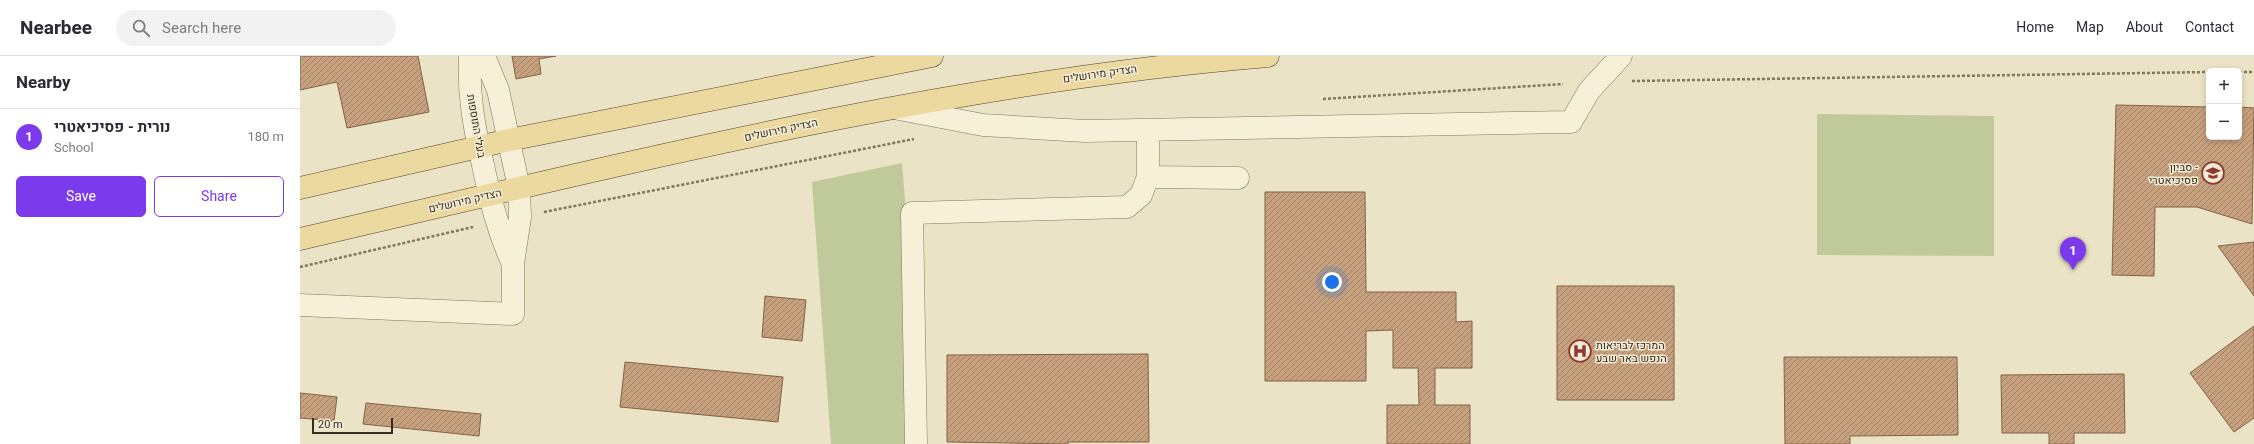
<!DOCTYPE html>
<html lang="en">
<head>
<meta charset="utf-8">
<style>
	:root { --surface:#fff; --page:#f2f2f3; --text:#2b2b33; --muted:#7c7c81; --line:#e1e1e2; --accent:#7c3aed }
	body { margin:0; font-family:Georgia,Heebo,serif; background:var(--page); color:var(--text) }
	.controls { position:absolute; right:12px; top:12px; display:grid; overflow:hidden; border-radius:6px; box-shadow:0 2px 6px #0003 }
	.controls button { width:36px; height:36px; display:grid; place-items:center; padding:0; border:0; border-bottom:1px solid var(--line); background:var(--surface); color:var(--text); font:20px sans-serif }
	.scale { position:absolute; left:12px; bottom:10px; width:81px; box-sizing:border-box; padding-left:4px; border:2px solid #372c1f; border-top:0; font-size:11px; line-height:14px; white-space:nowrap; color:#372c1f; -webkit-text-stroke:3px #f3ecd5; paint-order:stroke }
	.you { position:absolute; left:1032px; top:226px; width:14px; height:14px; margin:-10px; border:3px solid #fff; border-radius:50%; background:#1a73e8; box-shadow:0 0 0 6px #1a73e833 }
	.badge { display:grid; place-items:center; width:26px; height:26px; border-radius:50%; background:var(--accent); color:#fff; font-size:13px; font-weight:700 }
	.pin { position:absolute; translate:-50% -33px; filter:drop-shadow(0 1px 2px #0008) }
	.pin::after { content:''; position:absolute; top:21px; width:14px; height:12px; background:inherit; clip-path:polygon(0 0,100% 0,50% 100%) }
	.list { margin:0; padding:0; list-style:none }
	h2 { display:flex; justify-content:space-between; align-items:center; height:52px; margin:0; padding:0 16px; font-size:17px }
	h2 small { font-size:13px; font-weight:400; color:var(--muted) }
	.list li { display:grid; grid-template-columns:26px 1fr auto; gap:12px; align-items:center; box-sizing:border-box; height:56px; padding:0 16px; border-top:1px solid var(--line) }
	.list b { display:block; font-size:15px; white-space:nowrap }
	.list p { margin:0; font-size:13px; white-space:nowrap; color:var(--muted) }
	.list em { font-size:13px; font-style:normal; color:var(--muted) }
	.actions { display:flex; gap:8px; padding:12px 16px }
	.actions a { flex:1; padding:9px 0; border:1px solid var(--accent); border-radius:6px; text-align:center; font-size:14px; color:var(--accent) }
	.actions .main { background:var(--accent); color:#fff }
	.icon { flex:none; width:22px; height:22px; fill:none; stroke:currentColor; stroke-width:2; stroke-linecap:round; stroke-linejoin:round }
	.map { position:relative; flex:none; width:1954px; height:388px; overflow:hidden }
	header { display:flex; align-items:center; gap:24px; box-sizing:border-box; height:56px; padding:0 20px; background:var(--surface); border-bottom:1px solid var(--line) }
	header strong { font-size:19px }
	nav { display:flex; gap:22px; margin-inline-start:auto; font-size:14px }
	.search { width:280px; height:36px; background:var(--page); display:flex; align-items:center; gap:10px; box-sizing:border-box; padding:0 14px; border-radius:22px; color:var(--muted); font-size:15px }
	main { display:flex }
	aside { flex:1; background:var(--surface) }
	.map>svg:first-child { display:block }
	.green { fill:#c0c99a }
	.building { fill:url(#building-hatch); stroke:#836144 }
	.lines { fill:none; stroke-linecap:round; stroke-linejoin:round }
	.minor-casing { stroke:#85755c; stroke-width:23 }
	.major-casing { stroke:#544330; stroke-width:23 }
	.path { stroke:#85755c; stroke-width:2.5; stroke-dasharray:3 2; stroke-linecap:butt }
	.minor { stroke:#f7f0d8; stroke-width:22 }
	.major { stroke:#ecd9a0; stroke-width:22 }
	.labels { text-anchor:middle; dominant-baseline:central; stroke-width:3; stroke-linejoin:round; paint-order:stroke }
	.street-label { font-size:11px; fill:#372c1f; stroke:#f3ecd5 }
	.poi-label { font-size:11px; fill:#372c1f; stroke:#f3ecd5; text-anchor:end }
</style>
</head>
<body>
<header>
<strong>Nearbee</strong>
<div class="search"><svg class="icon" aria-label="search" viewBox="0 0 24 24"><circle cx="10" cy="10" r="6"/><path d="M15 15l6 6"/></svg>Search here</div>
<nav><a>Home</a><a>Map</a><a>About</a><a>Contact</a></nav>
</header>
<main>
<aside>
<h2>Nearby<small></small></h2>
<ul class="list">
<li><span class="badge">1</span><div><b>נורית - פסיכיאטרי</b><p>School</p></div><em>180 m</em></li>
</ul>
<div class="actions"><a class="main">Save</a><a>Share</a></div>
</aside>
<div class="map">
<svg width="1954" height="388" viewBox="0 0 1954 388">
	<defs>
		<pattern id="building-hatch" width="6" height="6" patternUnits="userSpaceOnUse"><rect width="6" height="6" fill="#c7a17e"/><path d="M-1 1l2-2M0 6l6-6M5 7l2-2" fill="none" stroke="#a28367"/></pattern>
	</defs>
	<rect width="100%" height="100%" fill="#ebe3c5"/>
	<path class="green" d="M1517,58L1694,60V200L1517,199Z
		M602,107L625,388H531L512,126Z"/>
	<path class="building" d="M0,0H118L129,56L47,72L37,26L0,34Z
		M212,0H256L239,3L241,18L216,23Z
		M1816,49L1909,51V81H1939V51L1954,52L1952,168L1897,151H1855L1854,220L1812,219Z
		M965,136H1065L1066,236H1156V266L1172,265V312H1135V349H1170V388H1087V349H1119L1118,312H1093V274L1066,275V325H965Z
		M1954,186V240L1918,190Z
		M1257,230H1374V344H1257Z
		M465,240L506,244L502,285L462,281Z
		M1954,270V362L1934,376L1890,317Z
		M848,298L849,386H768V388L647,386V299Z
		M1484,301H1657L1658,379L1550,380V388H1485Z
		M325,306L483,321L478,366L320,351Z
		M1824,318L1825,377H1774V388H1749V377H1702L1701,319Z
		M0,337L37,341L34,365L0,362Z
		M66,347L181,358L179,380L63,368Z"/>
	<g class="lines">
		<g class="minor-casing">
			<path id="minor" d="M170,0C168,39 174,71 183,109C190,143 198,176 213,208
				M594,52L683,69L785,75L1271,66L1289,35L1321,0
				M848,121L938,122
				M0,249L213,258V208L220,161L219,132L198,34L184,0
				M616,388L612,157L827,151L841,139L848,121V75"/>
		</g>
		<g class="major-casing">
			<path id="major" d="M0,132L209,84L632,0
				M0,183C320,109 640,27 968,0"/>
		</g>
		<path class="path" d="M1939,16H1954
			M1332,25L1909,16
			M1023,43L1263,28
			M244,156L614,83
			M0,211L173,171"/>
		<use href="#minor" class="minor"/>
		<use href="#major" class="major"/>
	</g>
	<defs>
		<g id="school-ring" transform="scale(1.15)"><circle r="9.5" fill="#f3ecd5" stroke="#913630" stroke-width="1.5"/><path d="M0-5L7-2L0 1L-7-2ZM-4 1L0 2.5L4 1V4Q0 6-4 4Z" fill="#913630"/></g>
		<g id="hospital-ring" transform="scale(1.15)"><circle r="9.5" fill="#f3ecd5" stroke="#913630" stroke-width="1.5"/><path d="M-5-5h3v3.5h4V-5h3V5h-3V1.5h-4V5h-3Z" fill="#913630"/></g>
	</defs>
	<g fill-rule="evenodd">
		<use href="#school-ring" x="1913" y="117"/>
		<use href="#hospital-ring" x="1280" y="295"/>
	</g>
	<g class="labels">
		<g class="street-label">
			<text transform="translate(800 18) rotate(-8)">הצדיק מירושלים</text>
			<text transform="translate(176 70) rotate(80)">בעלי התוספות</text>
			<text transform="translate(481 74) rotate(-12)">הצדיק מירושלים</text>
			<text transform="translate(165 145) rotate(-13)">הצדיק מירושלים</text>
		</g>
		<g class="poi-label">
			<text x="1898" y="111">סביון -<tspan x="1898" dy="13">פסיכיאטרי</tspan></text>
			<text x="1296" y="289" text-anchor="start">המרכז לבריאות<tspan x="1296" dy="13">הנפש באר שבע</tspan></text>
		</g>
	</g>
</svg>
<div class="controls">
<button>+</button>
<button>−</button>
</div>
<div class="scale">20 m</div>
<div class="you"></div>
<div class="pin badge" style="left:1773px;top:214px">1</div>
</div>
</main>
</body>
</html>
